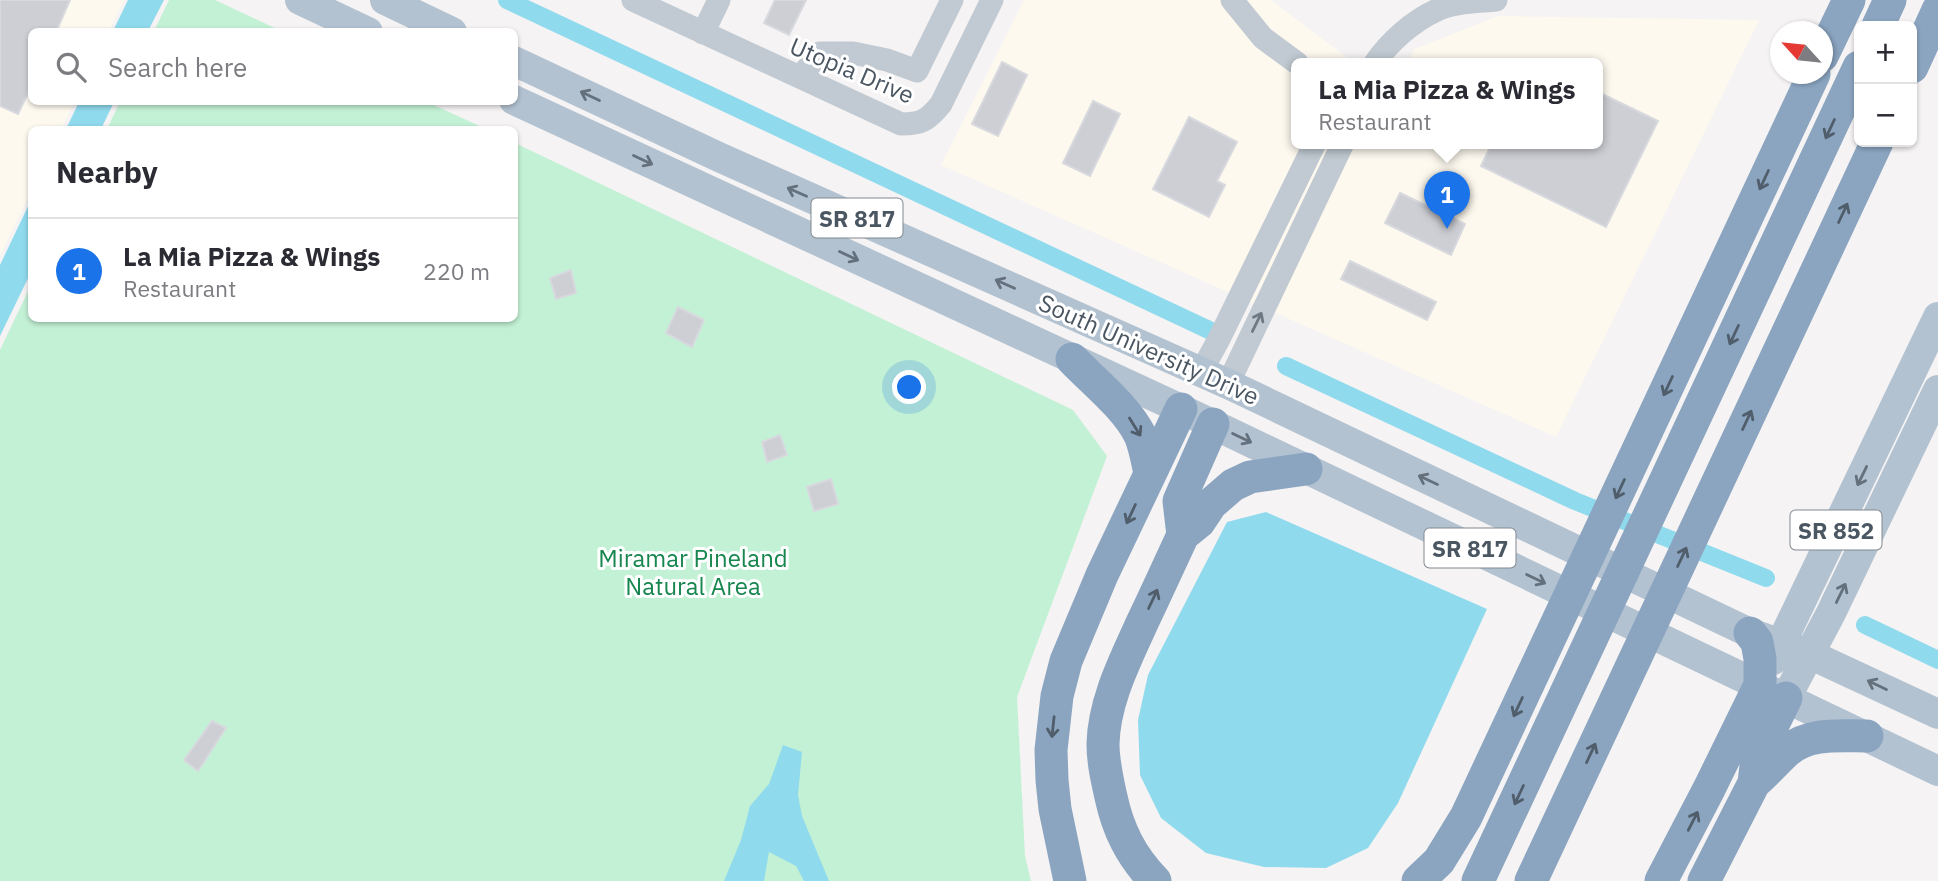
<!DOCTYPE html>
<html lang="en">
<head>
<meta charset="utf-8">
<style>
	:root { --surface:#fff; --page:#f2f2f3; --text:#2b2b33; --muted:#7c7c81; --line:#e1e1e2; --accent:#1a73e8 }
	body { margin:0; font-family:"IBM Plex Sans",sans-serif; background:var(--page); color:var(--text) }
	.controls { position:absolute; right:21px; top:21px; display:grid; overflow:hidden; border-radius:10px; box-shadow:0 2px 5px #0004 }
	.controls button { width:63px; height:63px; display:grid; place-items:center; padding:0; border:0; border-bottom:2px solid var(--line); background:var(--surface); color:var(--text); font:35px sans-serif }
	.compass { position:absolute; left:1770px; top:21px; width:63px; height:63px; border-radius:50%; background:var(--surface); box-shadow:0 2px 5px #0004; rotate:297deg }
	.you { position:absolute; left:910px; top:388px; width:24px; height:24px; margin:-18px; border:5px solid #fff; border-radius:50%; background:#1a73e8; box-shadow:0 0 0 10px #1a73e833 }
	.badge { display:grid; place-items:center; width:46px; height:46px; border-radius:50%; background:var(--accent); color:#fff; font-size:23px; font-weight:700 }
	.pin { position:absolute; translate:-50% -58px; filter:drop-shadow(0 2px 4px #0008) }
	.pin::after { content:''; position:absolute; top:37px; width:24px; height:21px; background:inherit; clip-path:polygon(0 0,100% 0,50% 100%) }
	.popup { position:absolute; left:1291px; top:58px; width:312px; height:91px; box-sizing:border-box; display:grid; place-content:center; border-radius:10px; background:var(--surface); filter:drop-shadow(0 2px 5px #0005); font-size:23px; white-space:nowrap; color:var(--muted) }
	.popup b { font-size:26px; color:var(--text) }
	.popup::after { content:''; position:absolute; left:50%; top:100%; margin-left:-14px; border:14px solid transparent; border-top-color:var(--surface) }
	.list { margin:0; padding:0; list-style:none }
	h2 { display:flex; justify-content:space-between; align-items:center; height:91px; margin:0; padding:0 28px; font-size:30px }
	h2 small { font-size:23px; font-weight:400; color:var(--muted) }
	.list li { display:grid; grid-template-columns:46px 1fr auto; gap:21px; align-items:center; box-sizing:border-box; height:105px; padding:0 28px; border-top:2px solid var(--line) }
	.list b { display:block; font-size:26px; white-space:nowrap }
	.list p { margin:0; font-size:23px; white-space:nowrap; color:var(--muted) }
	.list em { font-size:23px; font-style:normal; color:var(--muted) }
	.icon { flex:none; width:38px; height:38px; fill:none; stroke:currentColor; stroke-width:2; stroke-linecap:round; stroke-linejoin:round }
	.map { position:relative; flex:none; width:1938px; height:881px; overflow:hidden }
	.search { position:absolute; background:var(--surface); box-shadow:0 2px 5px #0004; left:28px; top:28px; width:490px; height:77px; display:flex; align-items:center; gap:18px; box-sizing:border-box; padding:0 24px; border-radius:10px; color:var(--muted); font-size:26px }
	.panel { position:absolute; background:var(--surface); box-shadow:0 2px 5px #0004; left:28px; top:126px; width:490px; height:196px; border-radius:10px }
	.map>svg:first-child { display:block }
	.commercial { fill:#fdf9ef }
	.green { fill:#c3f1d5 }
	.water { fill:#90daee }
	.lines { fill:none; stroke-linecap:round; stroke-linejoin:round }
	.canal { stroke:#90daee; stroke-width:18 }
	.building { fill:#cdcfd5; stroke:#d7d9de; stroke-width:2 }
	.minor { stroke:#c1cad2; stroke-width:23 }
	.major { stroke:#b3c2d1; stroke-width:30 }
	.highway { stroke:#8ba5c1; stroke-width:33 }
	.oneway { stroke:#64717d }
	.oneway2 { stroke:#505e6b }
	.oneway3 { stroke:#6e7983 }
	.labels { text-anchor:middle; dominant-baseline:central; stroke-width:6; stroke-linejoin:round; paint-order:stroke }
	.shield { fill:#fff; stroke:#808990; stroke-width:2 }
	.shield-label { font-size:23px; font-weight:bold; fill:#4a5661 }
	.street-label { font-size:24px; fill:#4a5661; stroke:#fff }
	.park-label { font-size:24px; fill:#17864f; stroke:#fff }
</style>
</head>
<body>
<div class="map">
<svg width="1938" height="881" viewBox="0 0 1938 881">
	<rect width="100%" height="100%" fill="#f5f3f3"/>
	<path class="commercial" d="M0,0H124L109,31L32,32V102H75L61,129L32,130L31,191L0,256Z
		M1024,0H1271L1354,63H1296V143H1598V63H1408L1414,49L1498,16L1759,20L1556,437L941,165Z"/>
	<path class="green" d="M169,0H215L281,31H154Z
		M120,102H427L486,129H107Z
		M515,143L1073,410L1107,456L1017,697L1025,856L1031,881H0V350L31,285L32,318H514Z"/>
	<path class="water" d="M128,0H164L148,31H113Z
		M79,102H114L101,129H66Z
		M31,200V272L0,336V265Z
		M1266,512L1487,609L1398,803L1368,848L1326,868L1264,867L1206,853L1161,818L1140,775L1138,720L1148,675L1227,522Z
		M783,745L802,752L798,795L802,816L829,881H804L796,866L769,852L764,881H724L741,840L750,806L769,784Z"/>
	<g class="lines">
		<path class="canal" d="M507,0L1209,330
			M1286,366L1575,501L1766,578
			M1865,625L1938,660"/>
	</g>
	<path class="building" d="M0,0H70L56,32H32V85L18,114L0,106Z
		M775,0H806L789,35L764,23Z
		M1002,62L1027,75L998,136L972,124Z
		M1598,92L1658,121L1606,227L1481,166L1492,143H1598Z
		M1093,101L1120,114L1090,176L1063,163Z
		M1189,117L1237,142L1217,181L1225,185L1209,217L1153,189Z
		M1400,193L1465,224L1451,255L1385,223Z
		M1350,261L1436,302L1427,320L1341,279Z
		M571,270L576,293L556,299L550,278Z
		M678,307L704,320L692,347L666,333Z
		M780,435L787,455L767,462L762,442Z
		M831,479L838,504L814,511L807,487Z
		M212,721L226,728L198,771L184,760Z"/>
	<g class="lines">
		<path class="minor" d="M633,0L901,124C922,124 928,120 941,104L992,0
			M1232,0L1263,38L1297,63
			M703,33L719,0
			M1375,63C1390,41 1413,21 1437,10C1454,2 1477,2 1496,0
			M800,77L820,53H853L887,60L917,71L952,0
			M1201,372L1219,339L1315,143
			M1228,384L1343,143"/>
		<path class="major" d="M300,0L368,32
			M385,0L452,32
			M514,61L721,158L1228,384L1750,633L1809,654L1938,714
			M514,100L1181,409L1938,771
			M1773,660L1938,317
			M1786,698L1831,613L1938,390"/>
		<path class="highway" d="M1878,26L1890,0
			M1822,56L1849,0
			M1912,67L1938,10
			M1072,359C1094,382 1126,407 1140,435C1145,447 1147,460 1150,473
			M1183,535L1179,501L1213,424
			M1754,783C1766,773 1775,762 1786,752C1808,732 1840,736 1867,736
			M1070,881L1055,809L1052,780L1051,750L1057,696L1066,661L1102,575L1181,409
			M1155,881C1131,856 1118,830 1111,797C1107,779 1103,762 1103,744C1104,701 1125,661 1142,623C1156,594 1169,565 1183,535L1199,522L1211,504L1233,485L1250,477L1306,469
			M1418,881L1439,861L1466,817L1814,74
			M1478,881L1859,67
			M1531,881L1877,142
			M1661,881L1709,789L1760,685V659L1757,642L1750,633
			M1704,881L1754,783L1757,757L1786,698"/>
	</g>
	<defs><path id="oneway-shaft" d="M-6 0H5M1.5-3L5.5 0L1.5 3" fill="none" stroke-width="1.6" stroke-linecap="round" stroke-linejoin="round" transform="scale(1.75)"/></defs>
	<g class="oneway">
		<use href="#oneway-shaft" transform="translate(590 96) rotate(-155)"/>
		<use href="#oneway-shaft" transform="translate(643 160) rotate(25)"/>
		<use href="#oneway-shaft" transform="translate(797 192) rotate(-156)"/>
		<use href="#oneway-shaft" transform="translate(849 256) rotate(25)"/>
		<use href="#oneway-shaft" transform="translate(1005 284) rotate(-156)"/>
		<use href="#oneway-shaft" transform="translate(1242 438) rotate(26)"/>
		<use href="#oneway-shaft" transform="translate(1862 476) rotate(116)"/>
		<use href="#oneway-shaft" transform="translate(1428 480) rotate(-155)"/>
		<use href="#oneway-shaft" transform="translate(1536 579) rotate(26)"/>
		<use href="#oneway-shaft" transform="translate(1841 593) rotate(-64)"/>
		<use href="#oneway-shaft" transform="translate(1877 685) rotate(-154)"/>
	</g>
	<g class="oneway2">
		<use href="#oneway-shaft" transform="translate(1830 129) rotate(115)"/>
		<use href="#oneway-shaft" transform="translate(1764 180) rotate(115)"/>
		<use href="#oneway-shaft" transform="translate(1843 213) rotate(-65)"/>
		<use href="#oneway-shaft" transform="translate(1734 335) rotate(115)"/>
		<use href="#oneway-shaft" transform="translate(1668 386) rotate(115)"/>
		<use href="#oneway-shaft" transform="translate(1747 420) rotate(-65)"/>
		<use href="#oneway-shaft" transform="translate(1135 427) rotate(58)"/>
		<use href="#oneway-shaft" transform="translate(1620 489) rotate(115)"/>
		<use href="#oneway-shaft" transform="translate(1131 514) rotate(115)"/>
		<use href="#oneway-shaft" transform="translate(1682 557) rotate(-65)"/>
		<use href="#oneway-shaft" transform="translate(1153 599) rotate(-65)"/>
		<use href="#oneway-shaft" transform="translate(1518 707) rotate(115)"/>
		<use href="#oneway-shaft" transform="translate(1053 727) rotate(96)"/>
		<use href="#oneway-shaft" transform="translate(1591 753) rotate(-65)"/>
		<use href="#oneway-shaft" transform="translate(1519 795) rotate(115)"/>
		<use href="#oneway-shaft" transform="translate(1693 821) rotate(-63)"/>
	</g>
	<use class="oneway3" href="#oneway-shaft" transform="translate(1257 322) rotate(-64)"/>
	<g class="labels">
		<g class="shield">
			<rect x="811.5" y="198.5" width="91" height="39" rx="5"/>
			<rect x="1790.5" y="510.5" width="91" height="39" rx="5"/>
			<rect x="1424.5" y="528.5" width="91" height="39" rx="5"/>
		</g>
		<g class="shield-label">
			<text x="857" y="218">SR 817</text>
			<text x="1836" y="530">SR 852</text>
			<text x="1470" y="548">SR 817</text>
		</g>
		<g class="street-label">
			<text transform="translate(852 70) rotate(23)">Utopia Drive</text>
			<text transform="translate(1149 349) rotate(24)">South University Drive</text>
		</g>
		<g class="park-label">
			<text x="693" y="558">Miramar Pineland<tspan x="693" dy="28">Natural Area</tspan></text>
		</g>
	</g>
</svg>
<div class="controls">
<button>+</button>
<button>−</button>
</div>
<svg class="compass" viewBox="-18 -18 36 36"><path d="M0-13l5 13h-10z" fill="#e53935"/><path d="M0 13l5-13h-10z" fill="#7c7c81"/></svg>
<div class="you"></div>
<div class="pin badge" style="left:1447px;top:229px">1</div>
<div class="popup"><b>La Mia Pizza &amp; Wings</b>Restaurant</div>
<div class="search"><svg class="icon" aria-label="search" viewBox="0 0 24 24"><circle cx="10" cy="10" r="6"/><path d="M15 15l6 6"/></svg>Search here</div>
<section class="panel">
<h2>Nearby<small></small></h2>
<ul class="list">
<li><span class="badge">1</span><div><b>La Mia Pizza &amp; Wings</b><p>Restaurant</p></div><em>220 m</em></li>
</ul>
</section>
</div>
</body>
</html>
